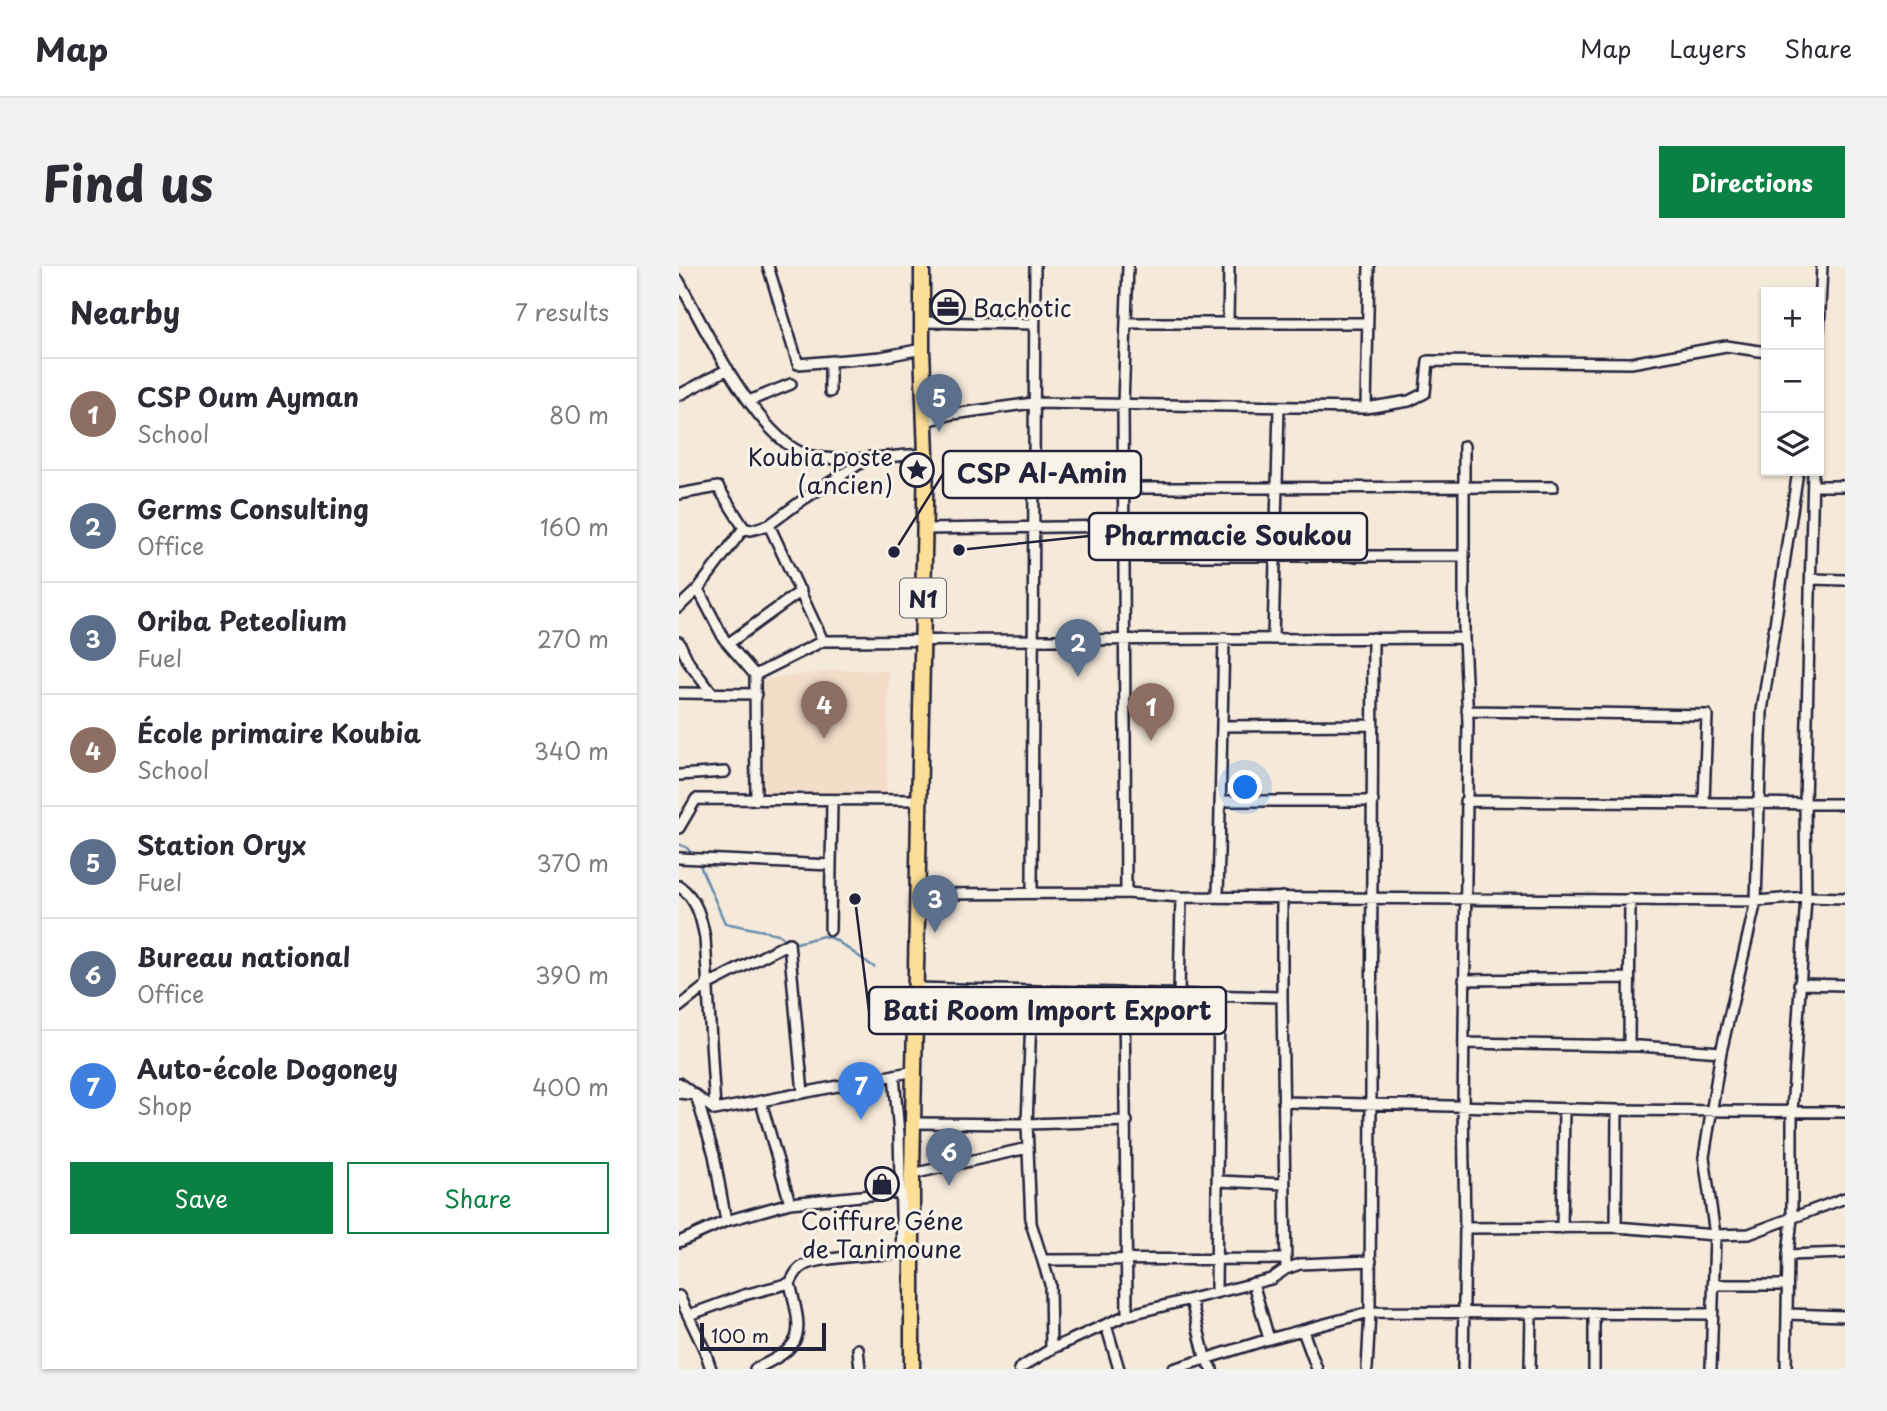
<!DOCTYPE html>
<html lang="en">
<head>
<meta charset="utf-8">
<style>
	:root { --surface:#fff; --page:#f2f2f3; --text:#2b2b33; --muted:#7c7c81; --line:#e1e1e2; --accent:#0b8043 }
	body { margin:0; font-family:"Playpen Sans",sans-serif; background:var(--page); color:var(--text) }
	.controls { position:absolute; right:21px; top:21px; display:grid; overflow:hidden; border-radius:0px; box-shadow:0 2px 5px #0004 }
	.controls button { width:63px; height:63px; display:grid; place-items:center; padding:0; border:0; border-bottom:2px solid var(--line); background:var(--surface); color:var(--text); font:35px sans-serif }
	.scale { position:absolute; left:21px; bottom:18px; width:126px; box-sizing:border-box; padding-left:7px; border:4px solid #22223b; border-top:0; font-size:19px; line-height:24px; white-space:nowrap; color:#22223b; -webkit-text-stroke:5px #f7f3e8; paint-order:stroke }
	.you { position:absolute; left:567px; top:522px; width:24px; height:24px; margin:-18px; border:5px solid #fff; border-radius:50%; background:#1a73e8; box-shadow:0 0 0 10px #1a73e833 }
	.badge { display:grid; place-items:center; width:46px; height:46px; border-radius:50%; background:var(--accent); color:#fff; font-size:23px; font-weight:700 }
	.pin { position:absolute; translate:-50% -58px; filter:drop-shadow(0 2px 4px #0008) }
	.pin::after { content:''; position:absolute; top:37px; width:24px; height:21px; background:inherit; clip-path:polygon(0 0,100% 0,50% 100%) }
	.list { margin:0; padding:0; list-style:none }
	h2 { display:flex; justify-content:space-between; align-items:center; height:91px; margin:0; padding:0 28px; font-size:30px }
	h2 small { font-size:23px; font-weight:400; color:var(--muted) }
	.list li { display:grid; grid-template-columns:46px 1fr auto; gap:21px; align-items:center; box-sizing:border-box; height:112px; padding:0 28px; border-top:2px solid var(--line) }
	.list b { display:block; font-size:26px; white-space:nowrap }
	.list p { margin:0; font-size:23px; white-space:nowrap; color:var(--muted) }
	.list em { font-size:23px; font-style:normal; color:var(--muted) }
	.actions { display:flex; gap:14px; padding:21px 28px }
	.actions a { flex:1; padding:16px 0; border:2px solid var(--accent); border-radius:0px; text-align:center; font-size:24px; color:var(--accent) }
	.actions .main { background:var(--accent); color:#fff }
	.icon { flex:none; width:38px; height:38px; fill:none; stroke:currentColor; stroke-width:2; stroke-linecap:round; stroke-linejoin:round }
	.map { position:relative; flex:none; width:1166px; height:1103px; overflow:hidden; border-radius:0px }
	header { display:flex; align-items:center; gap:42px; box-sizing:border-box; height:98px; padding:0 35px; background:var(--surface); border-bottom:2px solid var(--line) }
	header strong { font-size:33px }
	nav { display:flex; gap:38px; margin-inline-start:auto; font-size:24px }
	.intro { display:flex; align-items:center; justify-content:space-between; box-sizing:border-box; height:168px; padding:0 42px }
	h1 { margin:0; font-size:49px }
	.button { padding:18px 32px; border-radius:0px; background:var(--accent); color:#fff; font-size:24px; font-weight:700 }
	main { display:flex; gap:42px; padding:0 42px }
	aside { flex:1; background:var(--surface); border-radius:0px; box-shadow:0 2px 5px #0004 }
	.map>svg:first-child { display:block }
	.built { fill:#f3dcc8 }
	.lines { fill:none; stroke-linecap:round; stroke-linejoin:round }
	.stream { stroke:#688dac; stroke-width:2.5 }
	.street-casing { stroke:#22223b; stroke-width:14 }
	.primary-casing { stroke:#22223b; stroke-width:19 }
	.street { stroke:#f7f3e8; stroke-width:9 }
	.primary { stroke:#fdde96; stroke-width:14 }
	.labels { text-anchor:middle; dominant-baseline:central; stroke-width:6; stroke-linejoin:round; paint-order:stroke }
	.shield { fill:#f7f3e8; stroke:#62616f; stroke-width:2 }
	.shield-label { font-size:23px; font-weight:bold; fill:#22223b }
	.poi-label { font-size:24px; fill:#22223b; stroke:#f7f3e8; text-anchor:start }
	.leader { fill:none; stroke:#22223b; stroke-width:2.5 }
	.callout-dot { fill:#22223b; stroke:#f7f3e8; stroke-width:2.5 }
	.callout { fill:#f7f3e8; stroke:#22223b; stroke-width:2.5 }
	.callout-label { font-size:26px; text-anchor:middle; font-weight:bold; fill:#22223b }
</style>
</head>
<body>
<header>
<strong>Map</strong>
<nav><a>Map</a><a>Layers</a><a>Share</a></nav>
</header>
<div class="intro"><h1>Find us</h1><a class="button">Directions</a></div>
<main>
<aside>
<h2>Nearby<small>7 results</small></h2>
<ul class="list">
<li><span class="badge" style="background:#8d6e63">1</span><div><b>CSP Oum Ayman</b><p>School</p></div><em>80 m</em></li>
<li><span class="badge" style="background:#5c6f8a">2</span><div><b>Germs Consulting</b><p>Office</p></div><em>160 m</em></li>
<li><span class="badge" style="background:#5c6f8a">3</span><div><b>Oriba Peteolium</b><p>Fuel</p></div><em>270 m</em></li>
<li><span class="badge" style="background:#8d6e63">4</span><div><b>École primaire Koubia</b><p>School</p></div><em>340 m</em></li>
<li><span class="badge" style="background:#5c6f8a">5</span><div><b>Station Oryx</b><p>Fuel</p></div><em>370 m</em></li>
<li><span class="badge" style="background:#5c6f8a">6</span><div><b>Bureau national</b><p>Office</p></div><em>390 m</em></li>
<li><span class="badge" style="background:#3f7fe0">7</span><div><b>Auto-école Dogoney</b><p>Shop</p></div><em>400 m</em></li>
</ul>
<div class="actions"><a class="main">Save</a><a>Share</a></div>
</aside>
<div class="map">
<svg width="1166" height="1103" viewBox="0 0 1166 1103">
	<rect width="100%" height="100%" fill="#f5e9d9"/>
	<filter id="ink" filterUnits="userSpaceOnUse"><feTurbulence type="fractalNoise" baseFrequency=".0143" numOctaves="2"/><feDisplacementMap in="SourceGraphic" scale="14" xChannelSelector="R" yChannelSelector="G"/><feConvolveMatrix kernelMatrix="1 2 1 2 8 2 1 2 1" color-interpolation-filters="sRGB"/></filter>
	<g filter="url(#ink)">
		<path class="built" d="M161,404L210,405L207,529L82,527L80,419L83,414Z"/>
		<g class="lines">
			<path class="stream" d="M0,578L8,582L15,590
				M19,595L46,657L99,668L107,674L118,677L144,670L155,673L195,701"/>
			<g class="street-casing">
				<path id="street" d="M89,0L119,98L202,91L243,83
					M0,15C23,58 80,176 129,189C160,198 214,189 247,188
					M243,56L354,58
					M549,56L550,0
					M447,57H688
					M1140,64L1143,0
					M151,96V126
					M0,129L49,103
					M70,135L112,118
					M687,142L690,0
					M247,155L274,148L354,137L687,142L730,135L746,127L749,95L952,97L1047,80L1087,86
					M1134,220H1166
					M444,222L874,221
					M0,228L39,221L65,262
					M90,259L144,375
					M246,263L445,260
					M445,290H785
					M1133,313L1166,314
					M19,323L45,373L76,409L77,534
					M0,341L19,323L65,262L72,264L90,259L125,233L191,191
					M594,372L600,142
					M0,376L10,397L32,426
					M50,377L122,325
					M76,409L144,375L785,372
					M0,427L77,428
					M788,445L1028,449L1025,537
					M543,460L694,459
					M0,509L46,506
					M541,535H694
					M786,535L1166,538
					M0,562L17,533L242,534
					M0,592L152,599
					M0,620C18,633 22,651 26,672L36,844
					M353,627L356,0
					M447,627L444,138L449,0
					M240,628L447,627L502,631L1077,635L1127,631L1166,632
					M539,630L545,372
					M151,664L153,534
					M785,714L950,712
					M1120,718L1166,719
					M236,722L603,731V631
					M353,725L348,858L352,957L371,1018L372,1083
					M445,727L448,1049
					M500,727L502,631
					M603,731L607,1003
					M0,741L28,719L110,677L124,827
					M785,777L960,780L1042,786
					M950,780L951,633
					M215,809L220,868L223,987
					M0,817L36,844L236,805
					M0,827L17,829L35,889L47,955
					M82,836L111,937
					M604,836L938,844L1166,846
					M234,857L348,858L448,855
					M233,908L349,882
					M539,915L604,918
					M937,961L938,844
					M786,962L937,961L1036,969L1070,968L1166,932
					M883,962L885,843
					M0,976L47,955L111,937L222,926
					M1109,989L1166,987
					M364,994L605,993
					M574,1017L590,1073
					M1034,1019H1108
					M537,1026L540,730
					M0,1030L26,1085L32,1103
					M512,1034L526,1091L533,1103
					M1108,1048L1166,1050
					M10,1049L65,1029L111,1017C115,1010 117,1004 124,1000C141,990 211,988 233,987
					M427,1059L440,1103
					M624,1065L638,1103
					M179,1083L181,1103
					M76,1103C128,1079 123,1069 111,1017
					M340,1103L372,1083L448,1049L592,1013L607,1003L621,998L692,995
					M494,1103L590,1073L691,1046L1033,1048
					M688,1103L691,1046L694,372
					M784,1103L786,962L784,840L789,456L785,372V180
					M851,1103L852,1046
					M915,1103V1047
					M1032,1103L1036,969L1025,891L1042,786L1077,635L1083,445L1119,205
					M1107,1103L1109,989L1113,952V846L1127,631L1126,538L1134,205"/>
			</g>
			<g class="primary-casing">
				<path id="primary" d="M233,1103V908L247,188L243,83V0"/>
			</g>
			<use href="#street" class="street"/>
			<use href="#primary" class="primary"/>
		</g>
	</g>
	<defs>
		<g id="office-ring" transform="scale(1.75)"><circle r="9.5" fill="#f7f3e8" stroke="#22223b" stroke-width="1.5"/><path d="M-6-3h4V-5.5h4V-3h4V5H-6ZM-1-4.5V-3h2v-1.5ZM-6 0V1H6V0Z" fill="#22223b"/></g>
		<g id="sight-ring" transform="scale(1.75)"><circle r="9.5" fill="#f7f3e8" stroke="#22223b" stroke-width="1.5"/><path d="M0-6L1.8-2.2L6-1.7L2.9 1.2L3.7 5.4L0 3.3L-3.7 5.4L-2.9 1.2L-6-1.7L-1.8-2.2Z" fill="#22223b"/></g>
		<g id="shop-ring" transform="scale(1.75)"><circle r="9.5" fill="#f7f3e8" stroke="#22223b" stroke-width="1.5"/><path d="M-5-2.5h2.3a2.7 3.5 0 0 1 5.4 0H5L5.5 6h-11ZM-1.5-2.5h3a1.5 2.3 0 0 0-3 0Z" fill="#22223b"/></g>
	</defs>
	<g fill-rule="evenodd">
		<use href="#office-ring" x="269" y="41"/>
		<use href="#sight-ring" x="238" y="204"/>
		<use href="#shop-ring" x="203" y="918"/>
	</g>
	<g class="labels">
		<rect class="shield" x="221" y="312.5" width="46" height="39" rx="5"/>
		<g class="shield-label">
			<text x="244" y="332">N1</text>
		</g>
		<g class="poi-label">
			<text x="294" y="41">Bachotic</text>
			<text x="214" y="190" text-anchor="end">Koubia poste<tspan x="214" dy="28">(ancien)</tspan></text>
			<text x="203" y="954" text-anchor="middle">Coiffure Géne<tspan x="203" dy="28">de Tanimoune</tspan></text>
		</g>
	</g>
	<path class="leader" d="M215 286L264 208M280 284L410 270M176 633L190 745"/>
	<g class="callout-dot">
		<circle cx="215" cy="286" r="7"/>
		<circle cx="280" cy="284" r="7"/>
		<circle cx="176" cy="633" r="7"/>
	</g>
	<g class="callout">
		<rect x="264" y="185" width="198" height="47" rx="7"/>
		<rect x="410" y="247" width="278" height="47" rx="7"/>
		<rect x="190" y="721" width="357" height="47" rx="7"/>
	</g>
	<g class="callout-label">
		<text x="363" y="217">CSP Al-Amin</text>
		<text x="549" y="279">Pharmacie Soukou</text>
		<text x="368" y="754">Bati Room Import Export</text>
	</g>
</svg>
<div class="controls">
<button>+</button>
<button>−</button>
<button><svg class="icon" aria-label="layers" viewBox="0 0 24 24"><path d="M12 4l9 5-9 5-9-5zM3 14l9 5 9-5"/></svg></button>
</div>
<div class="scale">100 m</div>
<div class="you"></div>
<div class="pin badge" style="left:472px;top:475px;background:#8d6e63">1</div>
<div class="pin badge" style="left:399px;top:411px;background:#5c6f8a">2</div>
<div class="pin badge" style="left:256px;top:667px;background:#5c6f8a">3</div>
<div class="pin badge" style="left:145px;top:473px;background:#8d6e63">4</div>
<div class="pin badge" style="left:260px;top:166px;background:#5c6f8a">5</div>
<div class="pin badge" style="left:270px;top:920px;background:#5c6f8a">6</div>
<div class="pin badge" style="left:182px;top:854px;background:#3f7fe0">7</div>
</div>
</main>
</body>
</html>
